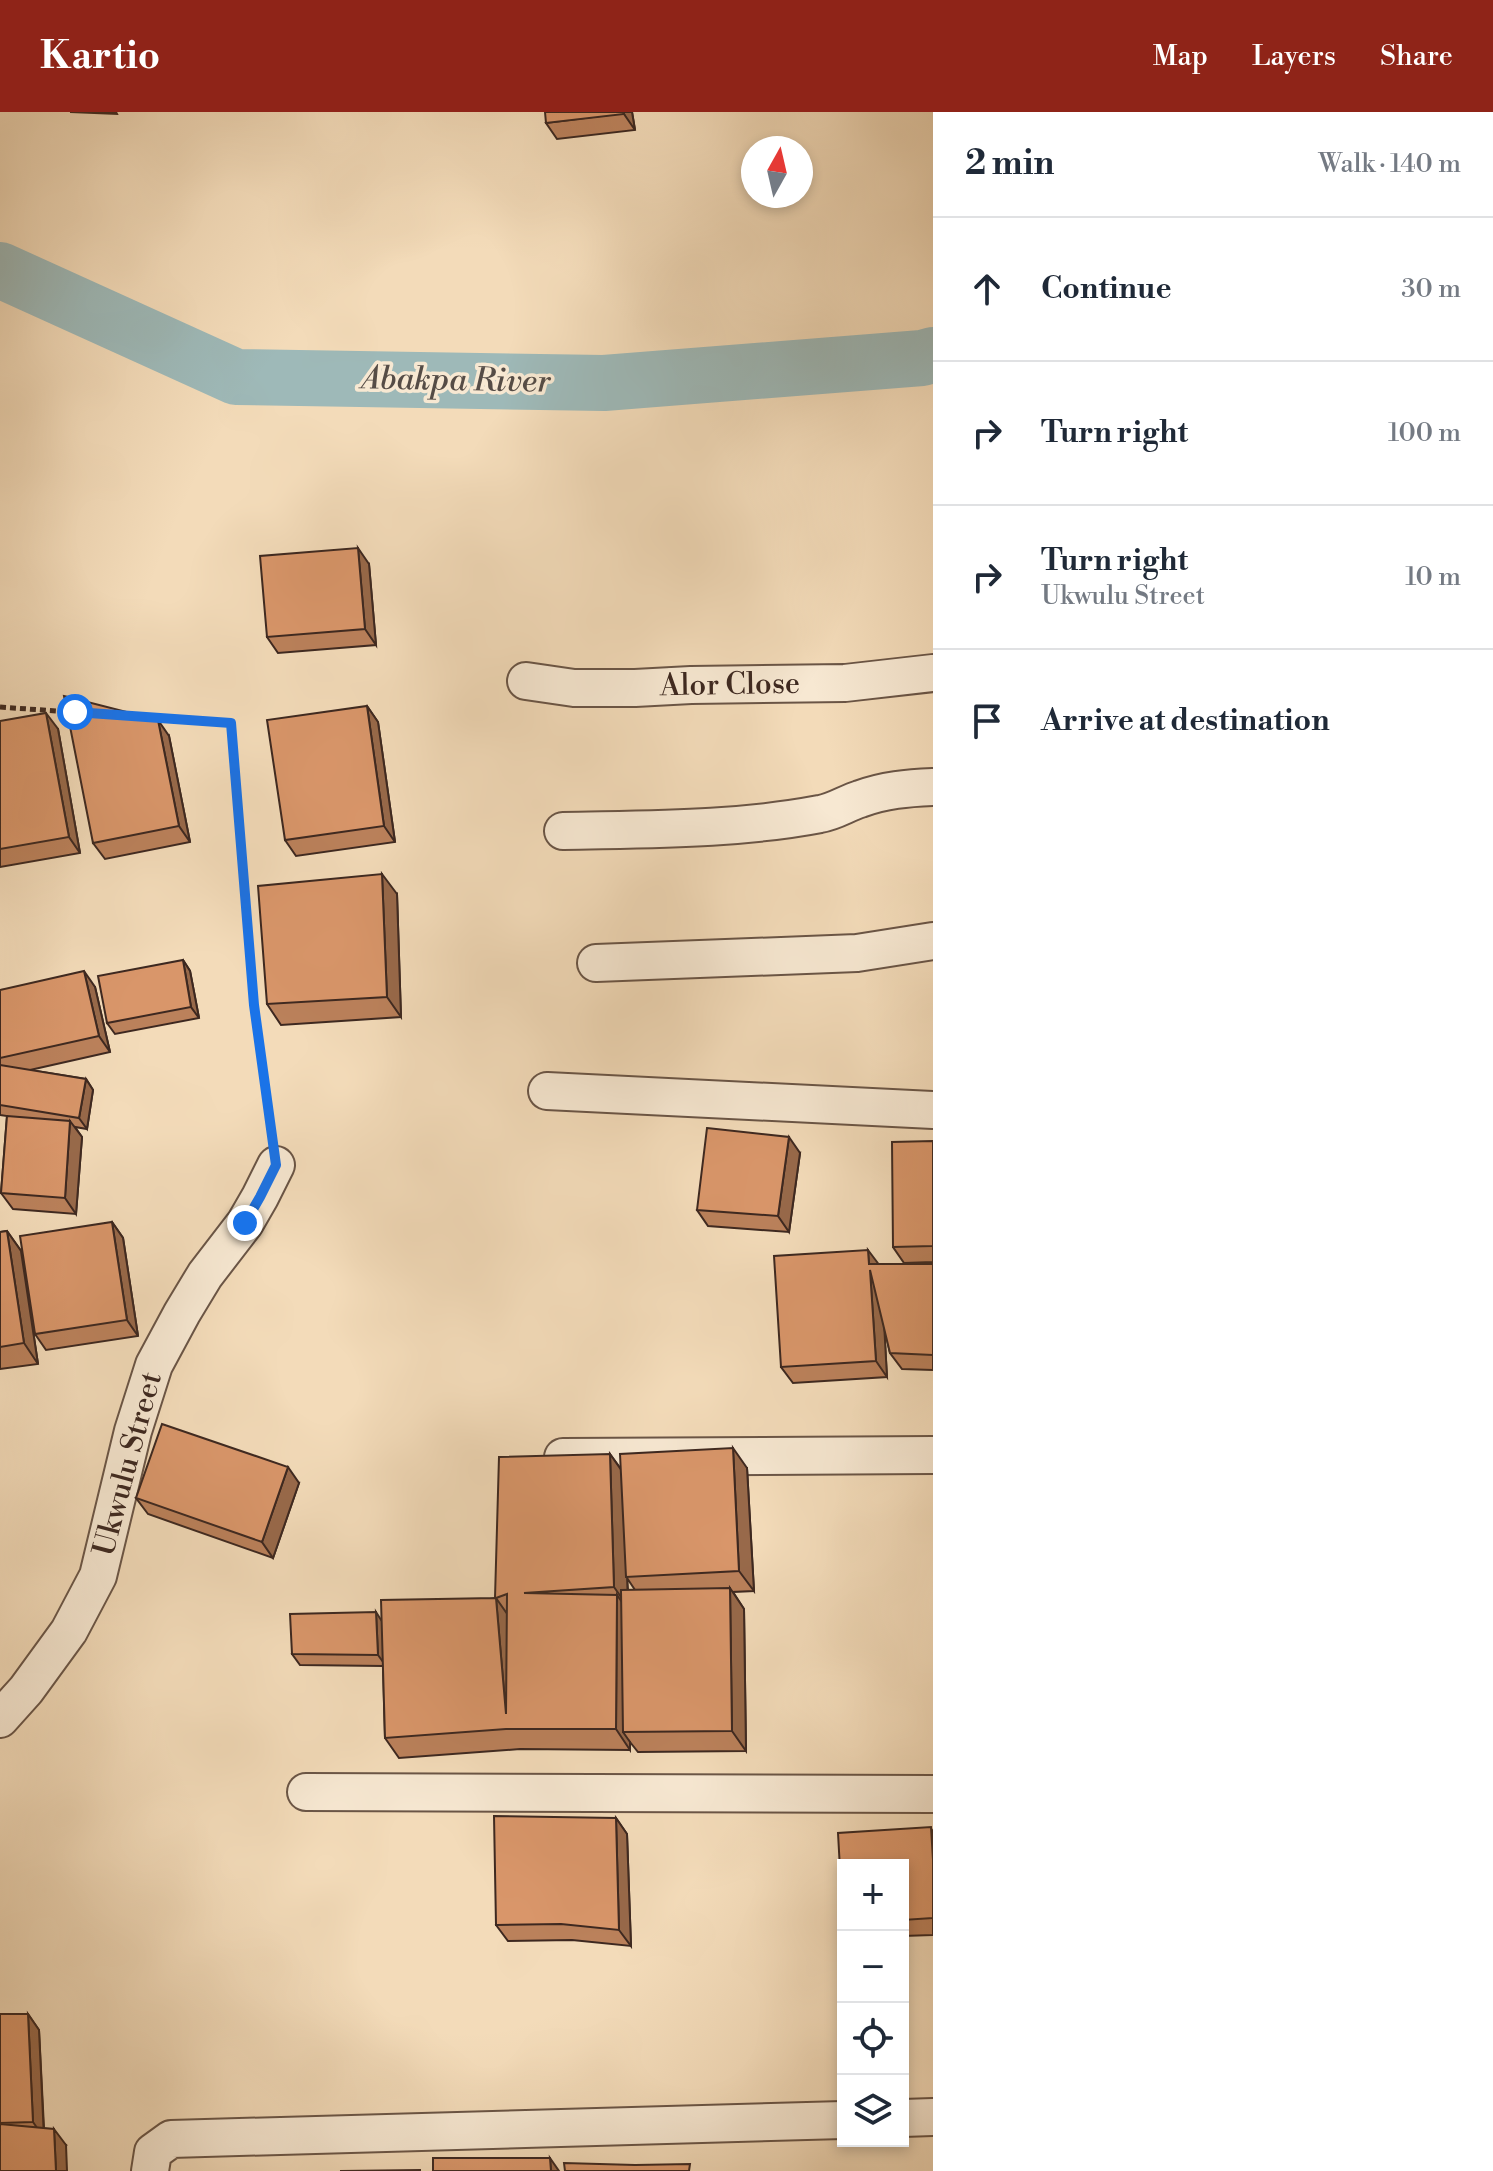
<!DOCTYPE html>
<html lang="en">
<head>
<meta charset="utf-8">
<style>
	:root { --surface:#fff; --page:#f2f2f3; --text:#1f2937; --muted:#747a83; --line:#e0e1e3; --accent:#8f2418 }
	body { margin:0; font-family:"Libre Bodoni",serif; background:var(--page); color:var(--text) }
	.controls { position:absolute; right:24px; bottom:24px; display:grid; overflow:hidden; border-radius:0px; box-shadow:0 4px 12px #0003 }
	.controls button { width:72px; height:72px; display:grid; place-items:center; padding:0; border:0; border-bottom:2px solid var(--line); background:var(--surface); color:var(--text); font:40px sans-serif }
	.compass { position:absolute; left:741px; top:24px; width:72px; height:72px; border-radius:50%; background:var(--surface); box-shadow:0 4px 12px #0003; rotate:8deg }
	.stop { position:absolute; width:24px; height:24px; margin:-18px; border:6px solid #1a73e8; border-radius:50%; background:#fff }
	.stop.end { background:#1a73e8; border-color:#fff; box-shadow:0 2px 8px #0008 }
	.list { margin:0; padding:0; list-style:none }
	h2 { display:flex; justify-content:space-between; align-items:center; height:104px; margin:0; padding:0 32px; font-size:34px }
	h2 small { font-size:26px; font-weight:400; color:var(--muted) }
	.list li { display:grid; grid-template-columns:52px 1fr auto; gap:24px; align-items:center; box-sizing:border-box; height:144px; padding:0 32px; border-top:2px solid var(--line) }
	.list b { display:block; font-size:30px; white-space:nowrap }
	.list p { margin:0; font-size:26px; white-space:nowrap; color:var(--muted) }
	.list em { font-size:26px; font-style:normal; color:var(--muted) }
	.icon { flex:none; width:44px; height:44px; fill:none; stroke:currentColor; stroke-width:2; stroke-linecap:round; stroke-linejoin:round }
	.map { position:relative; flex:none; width:933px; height:2059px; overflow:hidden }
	header { display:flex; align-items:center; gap:48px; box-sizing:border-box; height:112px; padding:0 40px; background:var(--accent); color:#fff }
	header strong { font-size:38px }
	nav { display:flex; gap:44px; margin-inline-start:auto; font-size:28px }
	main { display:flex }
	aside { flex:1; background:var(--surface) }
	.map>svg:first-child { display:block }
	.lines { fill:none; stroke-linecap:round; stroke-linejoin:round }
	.river { stroke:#9eb9b8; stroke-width:56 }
	.minor-casing { stroke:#6a5546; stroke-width:40 }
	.path { stroke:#3d2820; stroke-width:5; stroke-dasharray:6 4; stroke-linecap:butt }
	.minor { stroke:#f7e8d2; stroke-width:36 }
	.wall { fill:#bb815b; stroke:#3d2820; stroke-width:2; fill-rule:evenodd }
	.shaded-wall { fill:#98694a; stroke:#3d2820; stroke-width:2 }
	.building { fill:#d9966a; stroke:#3d2820; stroke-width:2; fill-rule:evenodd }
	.route { stroke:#1a73e8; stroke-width:10 }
	.labels { text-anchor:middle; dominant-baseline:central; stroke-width:7; stroke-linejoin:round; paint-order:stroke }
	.street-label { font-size:30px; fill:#3d2820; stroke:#f7e8d2 }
	.water-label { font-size:32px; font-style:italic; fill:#554c46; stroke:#f7e8d2 }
</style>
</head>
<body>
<header>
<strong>Kartio</strong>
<nav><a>Map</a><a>Layers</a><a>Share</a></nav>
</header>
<main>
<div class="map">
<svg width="933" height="2059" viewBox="0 0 933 2059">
	<rect width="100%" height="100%" fill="#f3dbb9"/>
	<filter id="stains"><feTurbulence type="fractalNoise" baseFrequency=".0025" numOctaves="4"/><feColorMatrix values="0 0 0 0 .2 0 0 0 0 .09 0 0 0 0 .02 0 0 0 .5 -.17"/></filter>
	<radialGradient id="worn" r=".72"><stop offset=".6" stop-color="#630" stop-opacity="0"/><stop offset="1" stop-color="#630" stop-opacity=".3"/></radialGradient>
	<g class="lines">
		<path class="river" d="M0,158L236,265L604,271L922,246L933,243"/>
		<g class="minor-casing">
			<path id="minor" d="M526,569L574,576H635L691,573L845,571L933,561
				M563,719C648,717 736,718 820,702C834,700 847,691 860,687C884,678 908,676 933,675
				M596,851L857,841L933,829
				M547,979L933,998
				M563,1345L933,1343
				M0,1607L26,1578L69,1519L98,1464L133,1319L154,1253L182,1201L205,1163L245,1111L260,1085L276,1053
				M306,1680L933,1682
				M903,2006L933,2005
				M150,2059L153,2040L171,2027L843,2008"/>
		</g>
		<path class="path" d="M0,595L70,600
			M144,605L231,611L254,893L272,1024"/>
		<use href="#minor" class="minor"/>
	</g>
	<path class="wall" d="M70,0H116L117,2Z
		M632,0L635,18L557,27L546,11Z
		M369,452L376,533L278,541L267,525Z
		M367,594L378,610L395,730L296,744L285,728Z
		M0,609L58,617L80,741L0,755Z
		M169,624L190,730L105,747L93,731Z
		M397,782L401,905L281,913L267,892Z
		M183,848L190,859L199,906L115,922L107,911Z
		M95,875L110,940L30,958L86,967L93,978L87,1017L75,1015L82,1025L76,1102L13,1097L1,1081L7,1004L0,1003V878Z
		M933,1029V1150L904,1151L893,1135Z
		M800,1041L789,1120L708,1114L697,1098Z
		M112,1110L123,1126L138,1224L46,1238L35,1222Z
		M7,1119L21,1139L38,1252L0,1257V1120Z
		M879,1152H933V1258L902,1257L890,1241L884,1214L887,1265L793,1271L781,1255Z
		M610,1342L621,1357L747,1356L754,1479L733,1480L744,1497L746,1639L638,1640L630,1630V1638L520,1637L399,1646L385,1626L383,1554L300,1553L292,1542L381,1508L495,1486ZM627,1466L635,1478H628Z
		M299,1371L273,1446L148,1402L136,1386Z
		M616,1706L627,1722L631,1834L572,1828L508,1829L496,1813Z
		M933,1718V1823L903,1824V1753Z
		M0,1902H28L39,1918L44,2016L66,2033L0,2059Z"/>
	<path class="shaded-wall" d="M623,0H632L635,18L624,2Z
		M358,436L369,452L376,533L365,517Z
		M367,594L378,610L395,730L384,714Z
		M46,601L58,617L80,741L69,725Z
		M158,608L169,624L190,730L179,714Z
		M382,762L397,782L401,905L387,885Z
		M183,848L190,859L199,906L191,895Z
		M84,859L95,875L110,940L99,924Z
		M86,967L93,978L87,1017L79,1006Z
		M70,1009L82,1025L76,1102L65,1086Z
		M789,1025L800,1041L789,1120L778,1104Z
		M112,1110L123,1126L138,1224L127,1208Z
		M7,1119L21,1139L38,1252L24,1231Z
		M868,1138L880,1154L869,1152Z
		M870,1158L882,1174L887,1265L876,1249Z
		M733,1336L747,1356L754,1479L739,1459Z
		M610,1342L624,1362L628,1495L614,1475Z
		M288,1355L299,1371L273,1446L262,1430Z
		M730,1476L744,1497L746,1639L732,1619Z
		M617,1483L631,1503L623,1620L630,1630V1638L616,1617Z
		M496,1486L510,1506L506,1602Z
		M376,1500L383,1511L386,1554L378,1543Z
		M616,1706L627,1722L631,1834L619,1818Z
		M28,1902L39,1918L44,2026L33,2010Z
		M54,2017L66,2033L67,2059H56Z
		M550,2046L559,2059H551Z"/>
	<path class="building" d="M545,0H623L624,2L546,11Z
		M358,436L365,517L267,525L260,444Z
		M64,584L158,608L179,714L93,731Z
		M367,594L384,714L285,728L267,608Z
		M46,601L69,725L0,737V609Z
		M382,762L387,885L267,892L258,774Z
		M183,848L191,895L107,911L98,864Z
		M84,859L99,924L0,946V878Z
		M0,953L86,967L79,1006L0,993Z
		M7,1004L70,1009L65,1086L1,1081Z
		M707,1016L789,1025L778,1104L697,1098Z
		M933,1029V1134L893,1135L892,1030Z
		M112,1110L127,1208L35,1222L20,1124Z
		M7,1119L24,1231L0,1235V1120Z
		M868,1138L869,1152H933V1243L890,1241L870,1158L876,1249L781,1255L774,1144Z
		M162,1312L288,1355L262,1430L136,1386Z
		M733,1336L739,1459L626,1465L620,1342Z
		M610,1342L614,1475L524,1481L617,1483L616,1617H506L385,1626L381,1488L495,1486L499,1345ZM507,1482L506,1602L496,1486Z
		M730,1476L732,1619L623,1620L621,1478Z
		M376,1500L378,1543L292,1542L290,1502Z
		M494,1704L616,1706L619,1818L561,1812L496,1813Z
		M931,1715L933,1748V1806L903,1808V1753H843V1811L838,1721Z
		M0,1902H28L33,2010L0,2011Z
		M0,2012L54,2017L56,2059H0Z
		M433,2046H550L551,2059H433Z
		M564,2051L635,2053L690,2052L689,2059H565Z
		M420,2058V2059H340Z"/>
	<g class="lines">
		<path class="route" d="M75,600L231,611L254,893L276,1053L260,1085L245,1111"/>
	</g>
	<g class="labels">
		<g class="street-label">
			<text transform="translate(730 573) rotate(-1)">Alor Close</text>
			<text transform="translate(128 1352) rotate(-75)">Ukwulu Street</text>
		</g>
		<g class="water-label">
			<text transform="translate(456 268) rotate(1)">Abakpa River</text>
		</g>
	</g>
	<rect width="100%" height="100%" filter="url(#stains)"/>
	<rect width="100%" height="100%" fill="url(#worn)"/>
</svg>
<div class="controls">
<button>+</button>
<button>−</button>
<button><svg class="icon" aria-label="locate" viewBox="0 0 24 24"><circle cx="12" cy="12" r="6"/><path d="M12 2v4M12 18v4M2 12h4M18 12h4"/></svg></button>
<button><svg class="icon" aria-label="layers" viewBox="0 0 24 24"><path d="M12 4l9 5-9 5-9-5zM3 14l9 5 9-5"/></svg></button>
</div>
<svg class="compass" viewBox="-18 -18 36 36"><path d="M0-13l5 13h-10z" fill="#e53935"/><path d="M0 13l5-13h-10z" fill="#747a83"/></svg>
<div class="stop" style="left:75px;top:600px"></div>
<div class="stop end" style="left:245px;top:1111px"></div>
</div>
<aside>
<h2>2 min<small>Walk · 140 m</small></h2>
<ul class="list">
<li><svg class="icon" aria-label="ahead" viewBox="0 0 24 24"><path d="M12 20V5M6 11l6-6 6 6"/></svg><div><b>Continue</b></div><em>30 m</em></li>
<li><svg class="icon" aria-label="right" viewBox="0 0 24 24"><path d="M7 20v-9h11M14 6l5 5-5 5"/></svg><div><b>Turn right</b></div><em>100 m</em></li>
<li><svg class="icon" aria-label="right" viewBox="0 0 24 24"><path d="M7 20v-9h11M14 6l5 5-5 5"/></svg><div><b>Turn right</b><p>Ukwulu Street</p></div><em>10 m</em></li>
<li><svg class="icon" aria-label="arrive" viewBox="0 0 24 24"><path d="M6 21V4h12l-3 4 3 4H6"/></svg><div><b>Arrive at destination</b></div></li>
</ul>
</aside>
</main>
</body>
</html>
